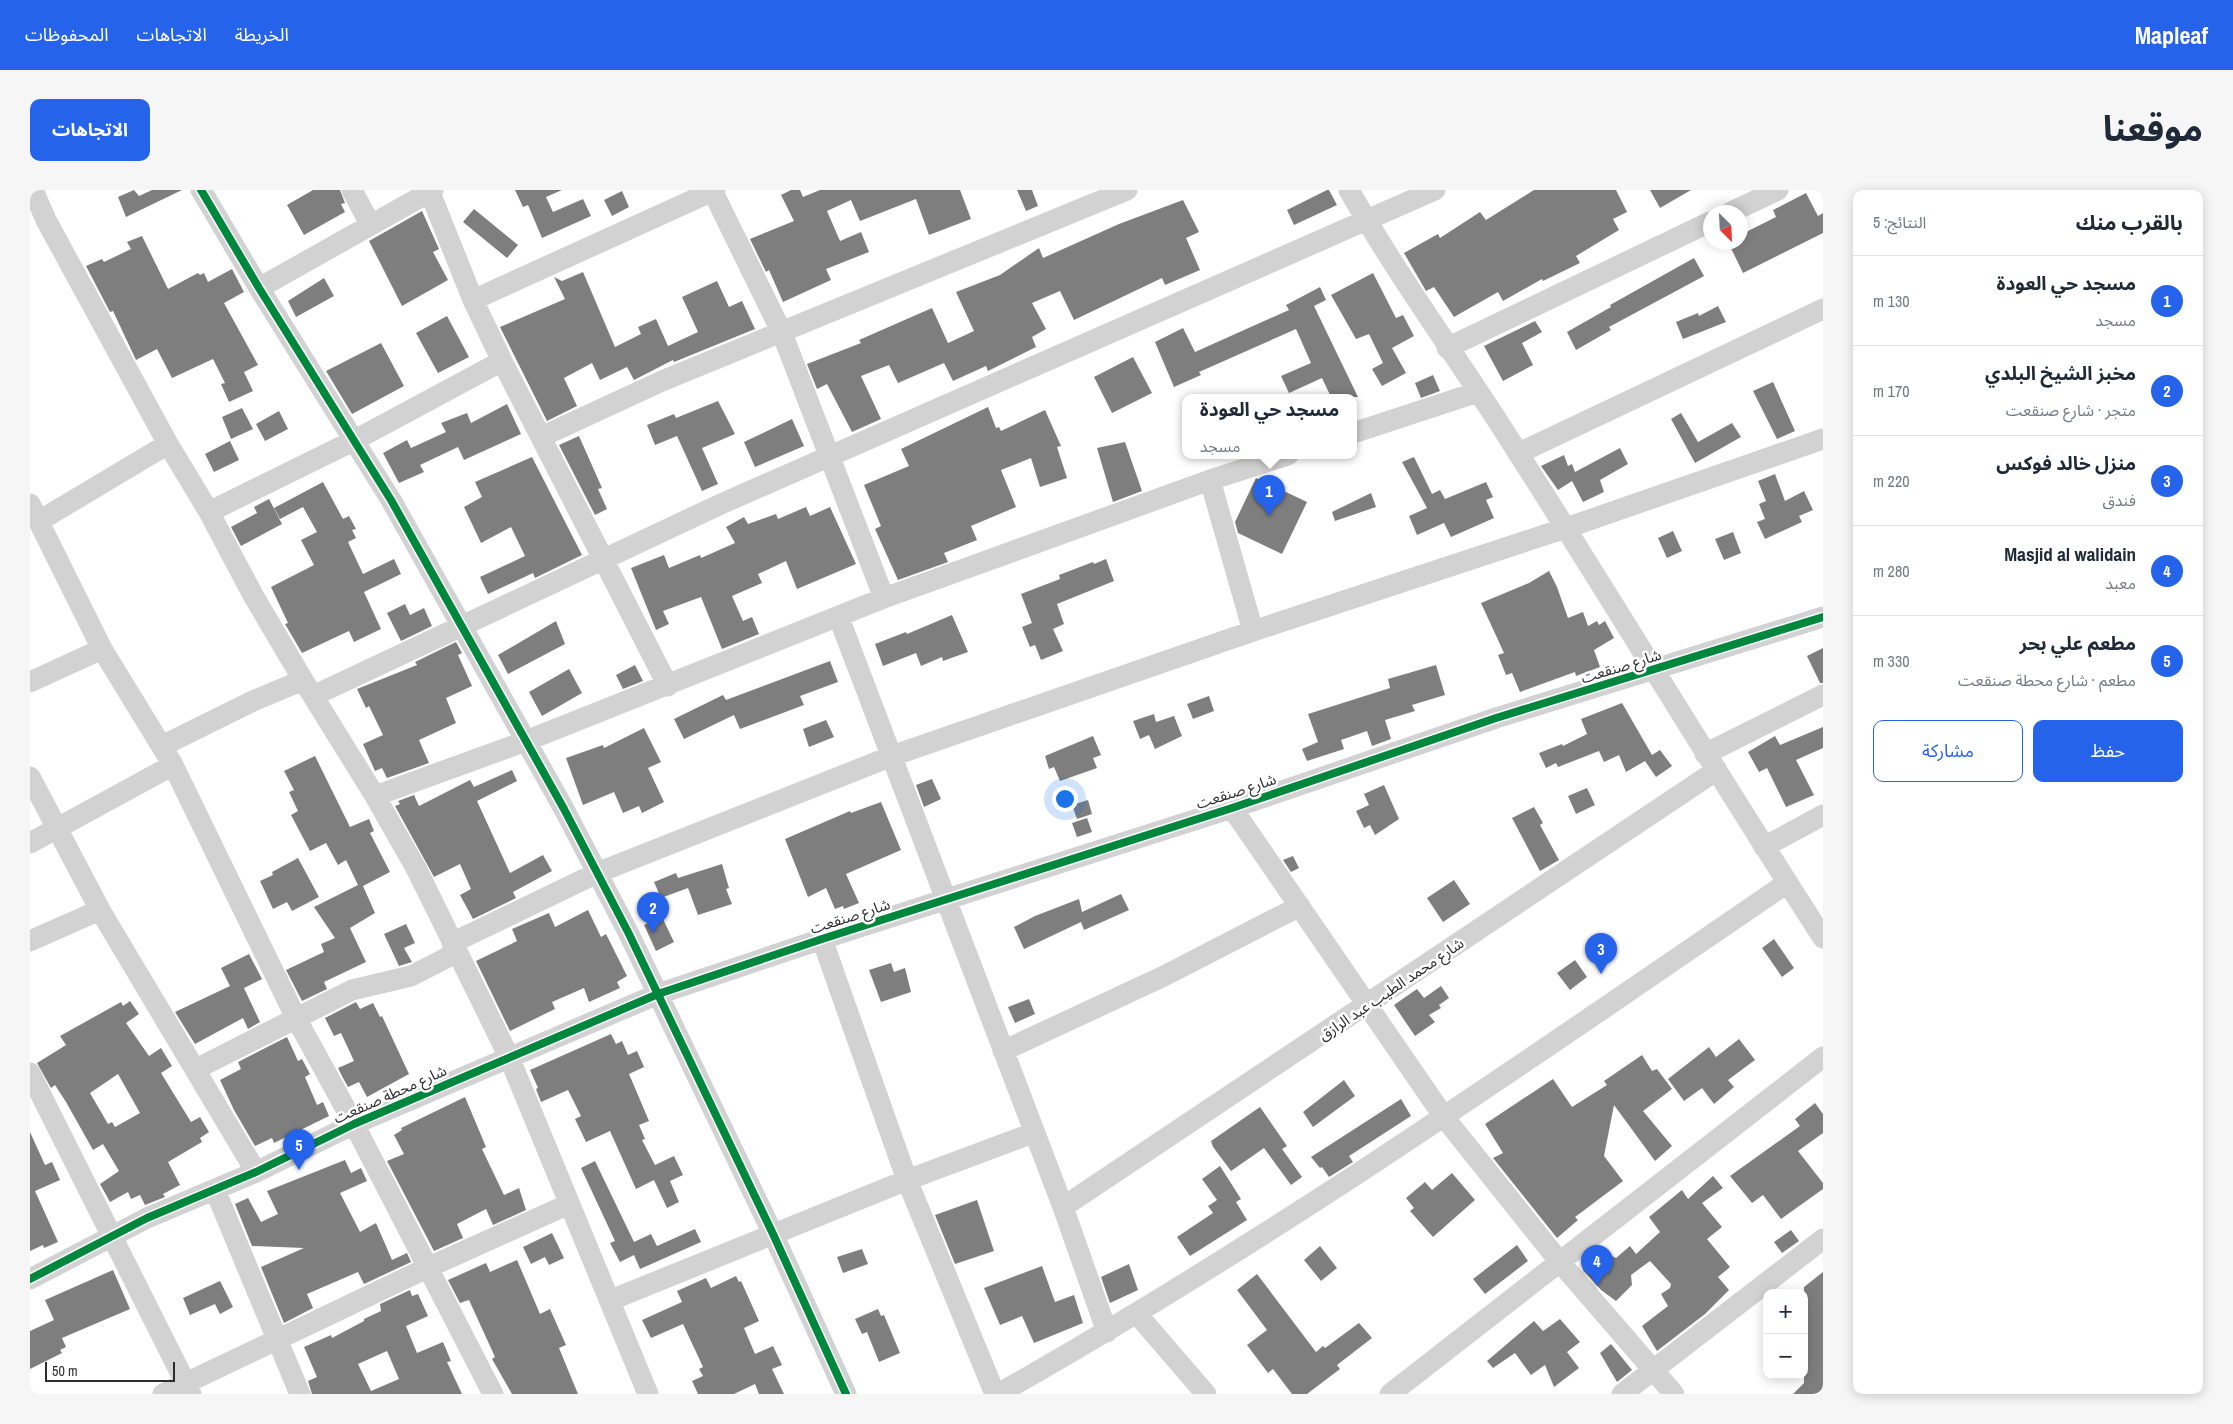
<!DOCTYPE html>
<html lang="ar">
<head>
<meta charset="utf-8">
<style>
	:root { --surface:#fff; --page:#f6f6f7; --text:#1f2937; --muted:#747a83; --line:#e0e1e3; --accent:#2563eb }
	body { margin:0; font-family:"Archivo Narrow","Noto Sans Arabic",sans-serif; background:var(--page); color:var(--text); direction:rtl }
	.controls { position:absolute; right:15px; bottom:15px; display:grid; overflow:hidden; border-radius:10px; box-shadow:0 2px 12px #0003 }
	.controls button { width:45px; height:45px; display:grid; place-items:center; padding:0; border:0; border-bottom:1px solid var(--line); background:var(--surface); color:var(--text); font:25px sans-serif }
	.compass { position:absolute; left:1673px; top:15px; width:45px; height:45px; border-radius:50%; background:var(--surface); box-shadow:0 2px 12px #0003; rotate:156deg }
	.scale { position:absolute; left:15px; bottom:12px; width:130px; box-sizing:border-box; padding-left:5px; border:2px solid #2d2d2d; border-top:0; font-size:14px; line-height:18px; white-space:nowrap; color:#2d2d2d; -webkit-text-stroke:4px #fff; paint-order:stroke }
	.you { position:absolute; left:1034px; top:608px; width:18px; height:18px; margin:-12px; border:4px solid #fff; border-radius:50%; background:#1a73e8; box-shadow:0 0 0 8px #1a73e833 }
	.badge { display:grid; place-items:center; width:32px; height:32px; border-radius:50%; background:var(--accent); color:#fff; font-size:16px; font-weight:700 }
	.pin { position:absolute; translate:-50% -41px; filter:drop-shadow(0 1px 2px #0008) }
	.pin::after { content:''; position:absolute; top:26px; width:18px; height:15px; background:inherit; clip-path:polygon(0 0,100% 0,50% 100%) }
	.popup { position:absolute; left:1152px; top:204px; width:175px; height:65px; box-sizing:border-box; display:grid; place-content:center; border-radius:10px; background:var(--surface); filter:drop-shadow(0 1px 4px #0005); font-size:16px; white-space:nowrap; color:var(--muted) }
	.popup b { font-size:19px; color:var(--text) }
	.popup::after { content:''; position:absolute; left:50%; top:100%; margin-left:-10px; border:10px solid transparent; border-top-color:var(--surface) }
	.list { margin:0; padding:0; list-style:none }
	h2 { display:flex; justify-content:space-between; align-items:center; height:65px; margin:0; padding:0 20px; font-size:21px }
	h2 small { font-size:16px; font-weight:400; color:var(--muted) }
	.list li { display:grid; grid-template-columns:32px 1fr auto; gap:15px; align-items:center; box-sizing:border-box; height:90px; padding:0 20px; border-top:1px solid var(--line) }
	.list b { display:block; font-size:19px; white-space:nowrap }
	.list p { margin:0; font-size:16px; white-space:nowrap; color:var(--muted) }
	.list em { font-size:16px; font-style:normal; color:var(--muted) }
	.actions { display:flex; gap:10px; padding:15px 20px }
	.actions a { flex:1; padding:11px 0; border:1px solid var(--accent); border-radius:10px; text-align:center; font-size:18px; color:var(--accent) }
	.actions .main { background:var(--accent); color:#fff }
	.map { position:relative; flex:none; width:1793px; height:1204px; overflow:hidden; direction:ltr; border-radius:10px }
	header { display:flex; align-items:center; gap:30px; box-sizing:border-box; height:70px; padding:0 25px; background:var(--accent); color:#fff }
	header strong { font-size:24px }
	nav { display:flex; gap:28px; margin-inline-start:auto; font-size:18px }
	.intro { display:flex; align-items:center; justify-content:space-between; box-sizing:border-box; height:120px; padding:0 30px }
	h1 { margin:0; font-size:35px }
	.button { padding:12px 22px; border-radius:10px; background:var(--accent); color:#fff; font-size:18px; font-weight:700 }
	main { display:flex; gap:30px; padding:0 30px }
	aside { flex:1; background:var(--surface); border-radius:10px; box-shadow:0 2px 12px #0003 }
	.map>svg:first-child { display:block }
	.building { fill:#7e7e7e; fill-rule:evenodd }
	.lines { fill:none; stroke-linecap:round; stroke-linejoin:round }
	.minor { stroke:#d2d2d2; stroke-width:21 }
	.cycleway-casing { stroke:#fff; stroke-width:11 }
	.cycleway { stroke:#00873e; stroke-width:8 }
	.labels { text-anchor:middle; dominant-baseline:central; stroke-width:5; stroke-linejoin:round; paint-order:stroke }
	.street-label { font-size:15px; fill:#2d2d2d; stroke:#fff }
</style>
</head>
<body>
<header>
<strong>Mapleaf</strong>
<nav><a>الخريطة</a><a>الاتجاهات</a><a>المحفوظات</a></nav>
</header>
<div class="intro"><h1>موقعنا</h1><a class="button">الاتجاهات</a></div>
<main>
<aside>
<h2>بالقرب منك<small>النتائج: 5</small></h2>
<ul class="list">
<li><span class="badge">1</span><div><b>مسجد حي العودة</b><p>مسجد</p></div><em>130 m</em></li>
<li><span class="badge">2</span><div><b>مخبز الشيخ البلدي</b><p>متجر · شارع صنقعت</p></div><em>170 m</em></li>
<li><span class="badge">3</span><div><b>منزل خالد فوكس</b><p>فندق</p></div><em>220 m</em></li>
<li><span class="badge">4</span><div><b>Masjid al walidain</b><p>معبد</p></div><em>280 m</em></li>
<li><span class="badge">5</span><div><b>مطعم علي بحر</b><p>مطعم · شارع محطة صنقعت</p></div><em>330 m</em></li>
</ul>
<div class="actions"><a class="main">حفظ</a><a>مشاركة</a></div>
</aside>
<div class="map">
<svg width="1793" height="1204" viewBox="0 0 1793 1204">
	<rect width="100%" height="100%" fill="#fff"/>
	<path class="building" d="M104,0L109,6L122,0H152L96,27L88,7Z
		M283,0H310L315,13L311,14L315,22L274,45L257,15Z
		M485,0H532L516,7L523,22L553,9L561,26L512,48L498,15L493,17Z
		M761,0H770L773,7L790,0H930L941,29L899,45L886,9L830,31L821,10L797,21L810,51L831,42L839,62L796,79L801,90L753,112L739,80L736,82L720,49L764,31L751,5Z
		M987,0H1002L1008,16L996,21Z
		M1297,0H1299L1307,15L1264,35L1257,20Z
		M1504,0H1586L1597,22L1583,29L1589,40L1546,66L1550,73L1513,91L1512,89L1473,111L1468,102L1424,127L1404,97L1396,101L1374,63L1408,44L1410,48L1450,22L1456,30Z
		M1620,0H1661L1630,18Z
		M592,1L599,17L582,26L574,10Z
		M1776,3L1788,26L1793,23V43L1713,83L1698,52H1710V45L1746,27L1743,20Z
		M1153,10L1169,42L1156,48L1170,80L1135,95L1132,88L1044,130L1030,101L1002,113L1016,139L1002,147L1006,157L958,181L956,176L923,191L914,173L868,193L859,175L831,186L851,229L822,242L797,194L787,199L777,174L831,153L829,150L902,118L918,153L944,141L926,102L970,85L1009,58L1013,68L1089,34Z
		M444,19L488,55L477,68L433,32Z
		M392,21L409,59L403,62L418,90L372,116L339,51Z
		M112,46L138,99L168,83L170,85L174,83L178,92L202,79L214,102L194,113L228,175L214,182L223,201L199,212L191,194L195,193L183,169L142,188L127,159L106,170L83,121L80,122L56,76L72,69L74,72L101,59L97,52Z
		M1664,68L1674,86L1579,137L1581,140L1546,160L1537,142L1581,117L1580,115Z
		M553,82L585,157L611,144L608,137L626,129L638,156L668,142L652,107L687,91L699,117L712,111L725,139L644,172L643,170L604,190L597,177L570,190L562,173L534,188L547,216L517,231L470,137L535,109L524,87L532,91Z
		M1343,83L1366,128L1373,125L1384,146L1362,158L1376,183L1352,196L1342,179L1353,173L1339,144L1326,149L1301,105Z
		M294,88L304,106L266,127L258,111Z
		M1290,97L1296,110L1284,116L1328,207H1301L1292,188L1259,203L1251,186L1281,173L1266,139L1169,182L1171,185L1144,197L1125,152L1153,138L1165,162L1259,120L1256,115Z
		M1688,116L1696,132L1653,149L1646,132L1668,123L1669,126Z
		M417,126L439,167L408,183L386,143Z
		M1505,131L1512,142L1492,153L1503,175L1473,191L1454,156Z
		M351,153L374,196L322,224L296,181Z
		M1103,167L1122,203L1082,223L1064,187Z
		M1403,185L1410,201L1391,208L1385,193Z
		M1743,192L1765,241L1747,249L1723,201Z
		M688,211L705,244L672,258L688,294L672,301L647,246L625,255L617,235L644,224L646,228Z
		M477,214L491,244L434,270L428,257L390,275L394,282L369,293L353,263L377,250L381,258L416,242L411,233L437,223L441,233Z
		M958,217L966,238L969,237L971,241L1015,220L1031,256L1027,257L1037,288L1010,297L1001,268L971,280L986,317L941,336L947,350L914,363L918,372L868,390L845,339L851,336L834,295L879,276L871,259Z
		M212,218L223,239L201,249L192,227Z
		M249,221L258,239L235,251L226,234Z
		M1651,223L1668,252L1702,233L1711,247L1665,273L1641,229Z
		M762,229L774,256L725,277L714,252Z
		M549,246L572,298L568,299L577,319L565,325L529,255Z
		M200,251L209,270L184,282L175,264Z
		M1095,252L1112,301L1083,312L1067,258Z
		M1590,258L1598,274L1570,290L1574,302L1553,312L1542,291L1528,300L1511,276L1534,265L1538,276L1542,274L1545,282Z
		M502,267L552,365L505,388L503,383L458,404L450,387L495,366L481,337L451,353L434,317L452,307L445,292Z
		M1384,267L1402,304L1410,300L1415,309L1456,292L1463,307L1456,310L1464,328L1421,347L1414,333L1387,345L1379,326L1397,318L1372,272Z
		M1745,284L1755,311L1774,301L1783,320L1769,326L1772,332L1735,349L1727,332L1735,329L1729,314L1736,311L1728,291Z
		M1226,288L1277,312L1252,364L1208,343L1205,332Z
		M293,292L313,329L319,326L326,339L322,340L326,348L318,352L333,384L364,369L371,384L334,402L351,439L324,452L319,441L272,463L255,434L258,433L241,397L284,375L271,350L287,342L273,317L250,329L244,318Z
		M1341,303L1346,317L1305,331L1302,322Z
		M239,309L252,334L211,356L201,337L227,323L224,317Z
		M776,317L780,326L800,317L826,374L767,399L756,371L728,384L732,393L702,406L713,431L722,427L729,444L692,459L671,407L633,421L639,434L626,440L601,378L634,365L639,378L670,365L671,368L705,353L696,337L714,327L718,334L746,324L748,329Z
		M1643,341L1652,361L1637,368L1628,348Z
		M1703,342L1711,363L1694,370L1685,349Z
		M1076,369L1084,391L1027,414L1034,434L1023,439L1033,461L1011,470L1005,455L1000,457L992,437L1002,433L991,404L1030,389L1029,385L1063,372L1064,374Z
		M1519,381L1527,397L1538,428L1553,422L1558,436L1567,431L1569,435L1575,431L1584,448L1564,460L1570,477L1546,486L1545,482L1490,502L1482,483L1476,485L1468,465L1474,463L1451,413L1499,393Z
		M375,414L380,425L394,418L402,436L371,451L357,423Z
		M922,425L938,462L913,471L912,467L891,476L886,463L853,476L845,454L876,442L877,444Z
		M526,431L535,454L478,484L468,465Z
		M426,452L432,463L428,465L442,496L416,508L426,533L389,550L399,573L357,588L352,578L345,581L333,554L353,545L339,516L336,518L327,499L387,475L385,472Z
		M1793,458V493H1790L1777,466Z
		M800,471L808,492L770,506L774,515L710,539L704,525L654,549L644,529L693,505L696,510Z
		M605,475L613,491L593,499L586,485Z
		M1406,475L1415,505L1382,515L1385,521L1355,530L1361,549L1342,556L1337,541L1311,550L1314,559L1277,571L1272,559L1288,552L1278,524L1360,498L1358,489Z
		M539,479L552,503L512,526L499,502Z
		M1179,506L1184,521L1163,529L1157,514Z
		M1592,513L1622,565L1630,560L1642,576L1626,587L1615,571L1596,582L1589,565L1574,572L1569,561L1528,577L1526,573L1516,578L1509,563L1532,554L1533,556L1557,544L1551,529Z
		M1124,524L1126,532L1144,526L1152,546L1125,559L1119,545L1110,549L1103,531Z
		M796,530L804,547L779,557L773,539Z
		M1793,537V558L1766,570L1784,605L1756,617L1737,578L1729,582L1718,562L1745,546L1750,555Z
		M614,538L631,572L618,578L634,612L612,623L609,616L593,623L584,602L553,615L536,568L573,555L574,558Z
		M1063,546L1071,565L1063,568L1067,578L1030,591L1024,577L1019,579L1015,566Z
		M285,566L320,637L339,629L344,641L340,643L360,682L333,696L345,723L320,738L336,772L294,792L297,799L272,811L256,780L294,762L291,754L305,748L284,717L328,695L316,670L308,675L296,653L280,661L261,625L268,621L259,602L264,600L254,581Z
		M482,580L487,591L447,611L480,683L513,665L522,681L483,702L486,708L443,729L430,705L441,699L430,674L404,687L365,616L370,614L368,611L384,605L389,616L440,590L444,597Z
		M902,589L911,609L894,617L886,595Z
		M1354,595L1369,629L1345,645L1340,635L1334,638L1326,621L1339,615L1334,604Z
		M1557,598L1565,615L1546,624L1538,606Z
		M1058,610L1062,624L1047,629L1042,615Z
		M851,612L871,660L816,684L829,713L814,719L813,716L805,719L796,698L778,707L755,649L820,621L821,623Z
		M1504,617L1513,633L1510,635L1529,670L1510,681L1482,628Z
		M1057,628L1062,642L1047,647L1042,633Z
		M1263,666L1269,678L1261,682L1253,670Z
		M268,668L289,707L262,721L257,712L243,719L230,691L243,685L242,682Z
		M692,674L699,698L696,699L702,714L668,725L658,698L631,708L624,692L646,683L648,688Z
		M1424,690L1440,714L1413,732L1397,708Z
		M1091,704L1099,720L1054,740L1051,732L994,759L984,737L1005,726L1049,709L1052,722Z
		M558,720L571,747L576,744L597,786L587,792L590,798L559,812L554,798L522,812L525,819L480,841L446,771L487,751L482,739L519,723L525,737Z
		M632,727L644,752L626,761L614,735Z
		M376,734L385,753L374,758L382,772L369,776L354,744Z
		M1744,749L1764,778L1752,787L1732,758Z
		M219,764L232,789L214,798L230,832L218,839L213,828L165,854L145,822L200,796L191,778Z
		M1545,770L1557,787L1540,800L1527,783Z
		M861,773L864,782L875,778L881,802L851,812L839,780Z
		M1411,796L1419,808L1409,815L1411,818L1399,825L1405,832L1385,846L1364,815L1387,799L1394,808Z
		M999,809L1005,824L985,833L978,817Z
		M100,811L109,824L96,833L119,866L131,858L142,876L131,883L161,932L170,927L179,942L170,948L172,952L138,972L150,995L133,1004L135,1007L115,1015L110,1005L101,1009L98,1002L80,1012L70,994L89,981L73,954L63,960L36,912L25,895L21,898L7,873L36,855L30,846L91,812L93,816ZM88,884L110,923L85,937L82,932L78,934L60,903Z
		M326,812L330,819L343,813L350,827L352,826L379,884L337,907L329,892L318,897L313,888L308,878L324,871L311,843L304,846L295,828Z
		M581,844L586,854L592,851L598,865L607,861L614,877L599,884L619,931L609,935L615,949L612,950L625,975L644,966L653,985L640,991L649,1012L637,1018L624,990L606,999L580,941L556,952L545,929L551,926L538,900L511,912L506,899L508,898L500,880Z
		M257,847L268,871L272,869L280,884L275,887L287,915L293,912L299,926L244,953L242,948L225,956L204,920L190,890L211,879L208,872Z
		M1709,849L1725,870L1698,890L1704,897L1684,914L1672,898L1654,911L1638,889L1679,857L1686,867Z
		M1612,865L1622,881L1627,879L1642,899L1613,921L1642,956L1625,971L1584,915L1574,966L1593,991L1545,1027L1548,1030L1527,1048L1463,968L1473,963L1455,934L1523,889L1542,917L1577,895L1574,891Z
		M1314,890L1325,906L1283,937L1273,922Z
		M435,907L456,957L452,959L474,1005L489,998L496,1020L463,1035L456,1019L427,1034L433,1048L404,1061L357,971L374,964L364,945L372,940L371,938Z
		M1371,909L1381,926L1319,966L1323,972L1299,987L1292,977L1290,978L1281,967Z
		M1785,913L1793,924V943L1768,961L1793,993V999L1751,1029L1733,1005L1722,1013L1700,986L1770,936L1765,929Z
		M1230,917L1257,956L1252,959L1272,987L1261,995L1234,958L1201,981L1183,957L1181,951Z
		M0,942L15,975L22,972L30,990L5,1001L28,1052L14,1058L13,1055L0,1061Z
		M315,970L321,983L331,978L337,991L310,1003L330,1042L346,1033L362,1070L377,1063L381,1072L334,1094L328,1082L277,1104L283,1118L254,1133L231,1077L274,1058L222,1056L205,1014L218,1008L231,1032L248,1024L237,1001Z
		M565,971L604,1052L621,1044L627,1056L665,1039L671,1052L610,1079L604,1065L590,1072L580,1053L585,1051L551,978Z
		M1190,976L1211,1009L1206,1012L1217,1030L1160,1066L1147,1047L1183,1023L1178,1016L1187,1010L1172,989Z
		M1422,983L1445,1010L1403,1047L1380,1021L1384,1018L1376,1008L1395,992L1402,1000Z
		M1683,986L1693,998L1672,1013L1692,1037L1677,1049L1700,1077L1688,1087L1699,1100L1675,1124L1627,1161L1612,1136L1638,1116L1631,1104L1640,1098L1641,1094L1620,1071L1601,1085L1602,1095L1586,1111L1571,1100L1553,1080L1556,1073L1580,1065L1586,1068L1600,1056L1606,1064L1630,1042L1619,1027L1652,1000L1658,1009Z
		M947,1010L964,1061L925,1074L905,1025Z
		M1761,1040L1769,1051L1752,1063L1744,1052Z
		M522,1043L534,1068L519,1075L515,1067L501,1074L493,1057Z
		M1487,1055L1498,1071L1455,1104L1443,1089Z
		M1290,1056L1307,1078L1291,1091L1274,1070Z
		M832,1059L838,1074L813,1083L807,1067Z
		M487,1070L510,1124L520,1119L536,1155L529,1158L548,1204H482L462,1169L465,1167L439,1110L430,1113L418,1090L456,1073L460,1082Z
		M1099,1074L1108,1100L1080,1113L1071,1087Z
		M1012,1076L1025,1112L1044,1105L1053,1133L1004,1153L992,1126L970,1135L954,1098Z
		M83,1080L100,1119L32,1148L36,1157L30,1160L32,1163L0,1179V1141L24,1130L15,1110Z
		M1793,1082V1204H1763L1774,1193V1097Z
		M1227,1084L1286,1162L1293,1156L1295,1158L1329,1133L1342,1148L1307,1175L1310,1179L1277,1204H1262L1243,1179L1238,1183L1217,1155L1237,1140L1207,1100Z
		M706,1086L709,1092L711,1091L729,1131L714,1138L725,1164L743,1156L752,1175L742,1179L754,1204H729L725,1194L704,1204H668L662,1191L673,1186L669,1179L673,1177L653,1134L621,1148L612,1130L652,1112L647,1101L676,1088L681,1098Z
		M190,1091L203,1117L190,1124L185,1114L160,1125L153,1108Z
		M380,1100L382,1106L388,1104L398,1126L376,1136L387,1163L413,1152L421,1171L417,1172L432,1204H282L278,1191L287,1187L274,1157L301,1145L302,1148L334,1131V1129L351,1121L350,1114ZM357,1161L369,1189L341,1201L328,1174Z
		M848,1119L851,1126L854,1125L870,1163L849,1172L837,1142L832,1144L825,1129Z
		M1530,1129L1550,1152L1537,1162L1549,1178L1524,1197L1515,1175L1501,1185L1485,1163L1463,1178L1457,1171L1504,1131L1513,1141Z
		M1581,1154L1602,1180L1587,1192L1570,1163Z"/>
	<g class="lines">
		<path class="minor" d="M3,0L16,30L138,254L179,322L223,405L273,490L345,606L387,680L479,867L618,1204
			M171,0L229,98L361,310L534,619L599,744L743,1044L816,1204
			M322,0L340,34
			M399,0L443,110L472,171L638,496
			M682,0L752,143L854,408
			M1319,0C1371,92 1434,176 1490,266C1592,426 1690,589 1793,748
			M1701,22L1748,0
			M229,98L403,0
			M443,110L685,0
			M1417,158L1680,32
			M1323,243L1448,202
			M511,247L632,191L1097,0
			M1489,263L1793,119
			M1180,290L1223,441
			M0,314L72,459L143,575L266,828L324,934L463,1204
			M179,322L325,250L472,171
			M9,331L138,254
			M809,428L1033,1017L1077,1142
			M0,492L72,459
			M283,506L691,314L1405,0
			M132,556L223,511L273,490
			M1675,564L1793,505
			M0,587L70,720L226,982
			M345,606L496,551L854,408L1180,290L1258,265
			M1202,618L1414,927L1529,1071L1644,1204
			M0,653L143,575
			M1734,657L1793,625
			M792,749L877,990L965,1204
			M0,751L70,720
			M422,753L567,683L862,566L1223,441L1536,338L1793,249
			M973,861L1134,786L1270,716
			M166,879L322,800L381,786L426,763
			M0,883L161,1204
			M185,1000L270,1204
			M1033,1017L1687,580
			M0,1089L117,1028L226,982L324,934L628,804L792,749L1202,618L1466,528L1793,427
			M581,1110L877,990L1003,943
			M1107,1124L1176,1204
			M133,1204L397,1078L539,1014
			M968,1204C1241,1050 1498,870 1757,693
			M1360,1204L1793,867
			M1592,1204L1793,1049"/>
		<g class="cycleway-casing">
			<path id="cycleway" d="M171,0L229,98L361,310L534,619L599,744L743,1044L816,1204
				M0,1089L117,1028L226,982L324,934L628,804L792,749L1202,618L1466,528L1793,427"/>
		</g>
		<use href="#cycleway" class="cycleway"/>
	</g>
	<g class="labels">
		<g class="street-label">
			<text transform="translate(1591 476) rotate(-17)">شارع صنقعت</text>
			<text transform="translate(1206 601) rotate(-18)">شارع صنقعت</text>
			<text transform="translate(820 726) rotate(-18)">شارع صنقعت</text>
			<text transform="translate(1361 799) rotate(-34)">شارع محمد الطيب عبد الرازق</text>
			<text transform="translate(360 904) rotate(-24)">شارع محطة صنقعت</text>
		</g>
	</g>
</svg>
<div class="controls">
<button>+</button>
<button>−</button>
</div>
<svg class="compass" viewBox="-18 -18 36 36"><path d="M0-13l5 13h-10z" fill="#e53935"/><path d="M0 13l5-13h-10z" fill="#747a83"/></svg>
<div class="scale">50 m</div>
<div class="you"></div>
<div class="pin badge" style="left:1239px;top:326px">1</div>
<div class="popup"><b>مسجد حي العودة</b>مسجد</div>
<div class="pin badge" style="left:623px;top:743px">2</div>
<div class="pin badge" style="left:1571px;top:784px">3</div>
<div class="pin badge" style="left:1567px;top:1096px">4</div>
<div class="pin badge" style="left:269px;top:980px">5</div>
</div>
</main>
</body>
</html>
